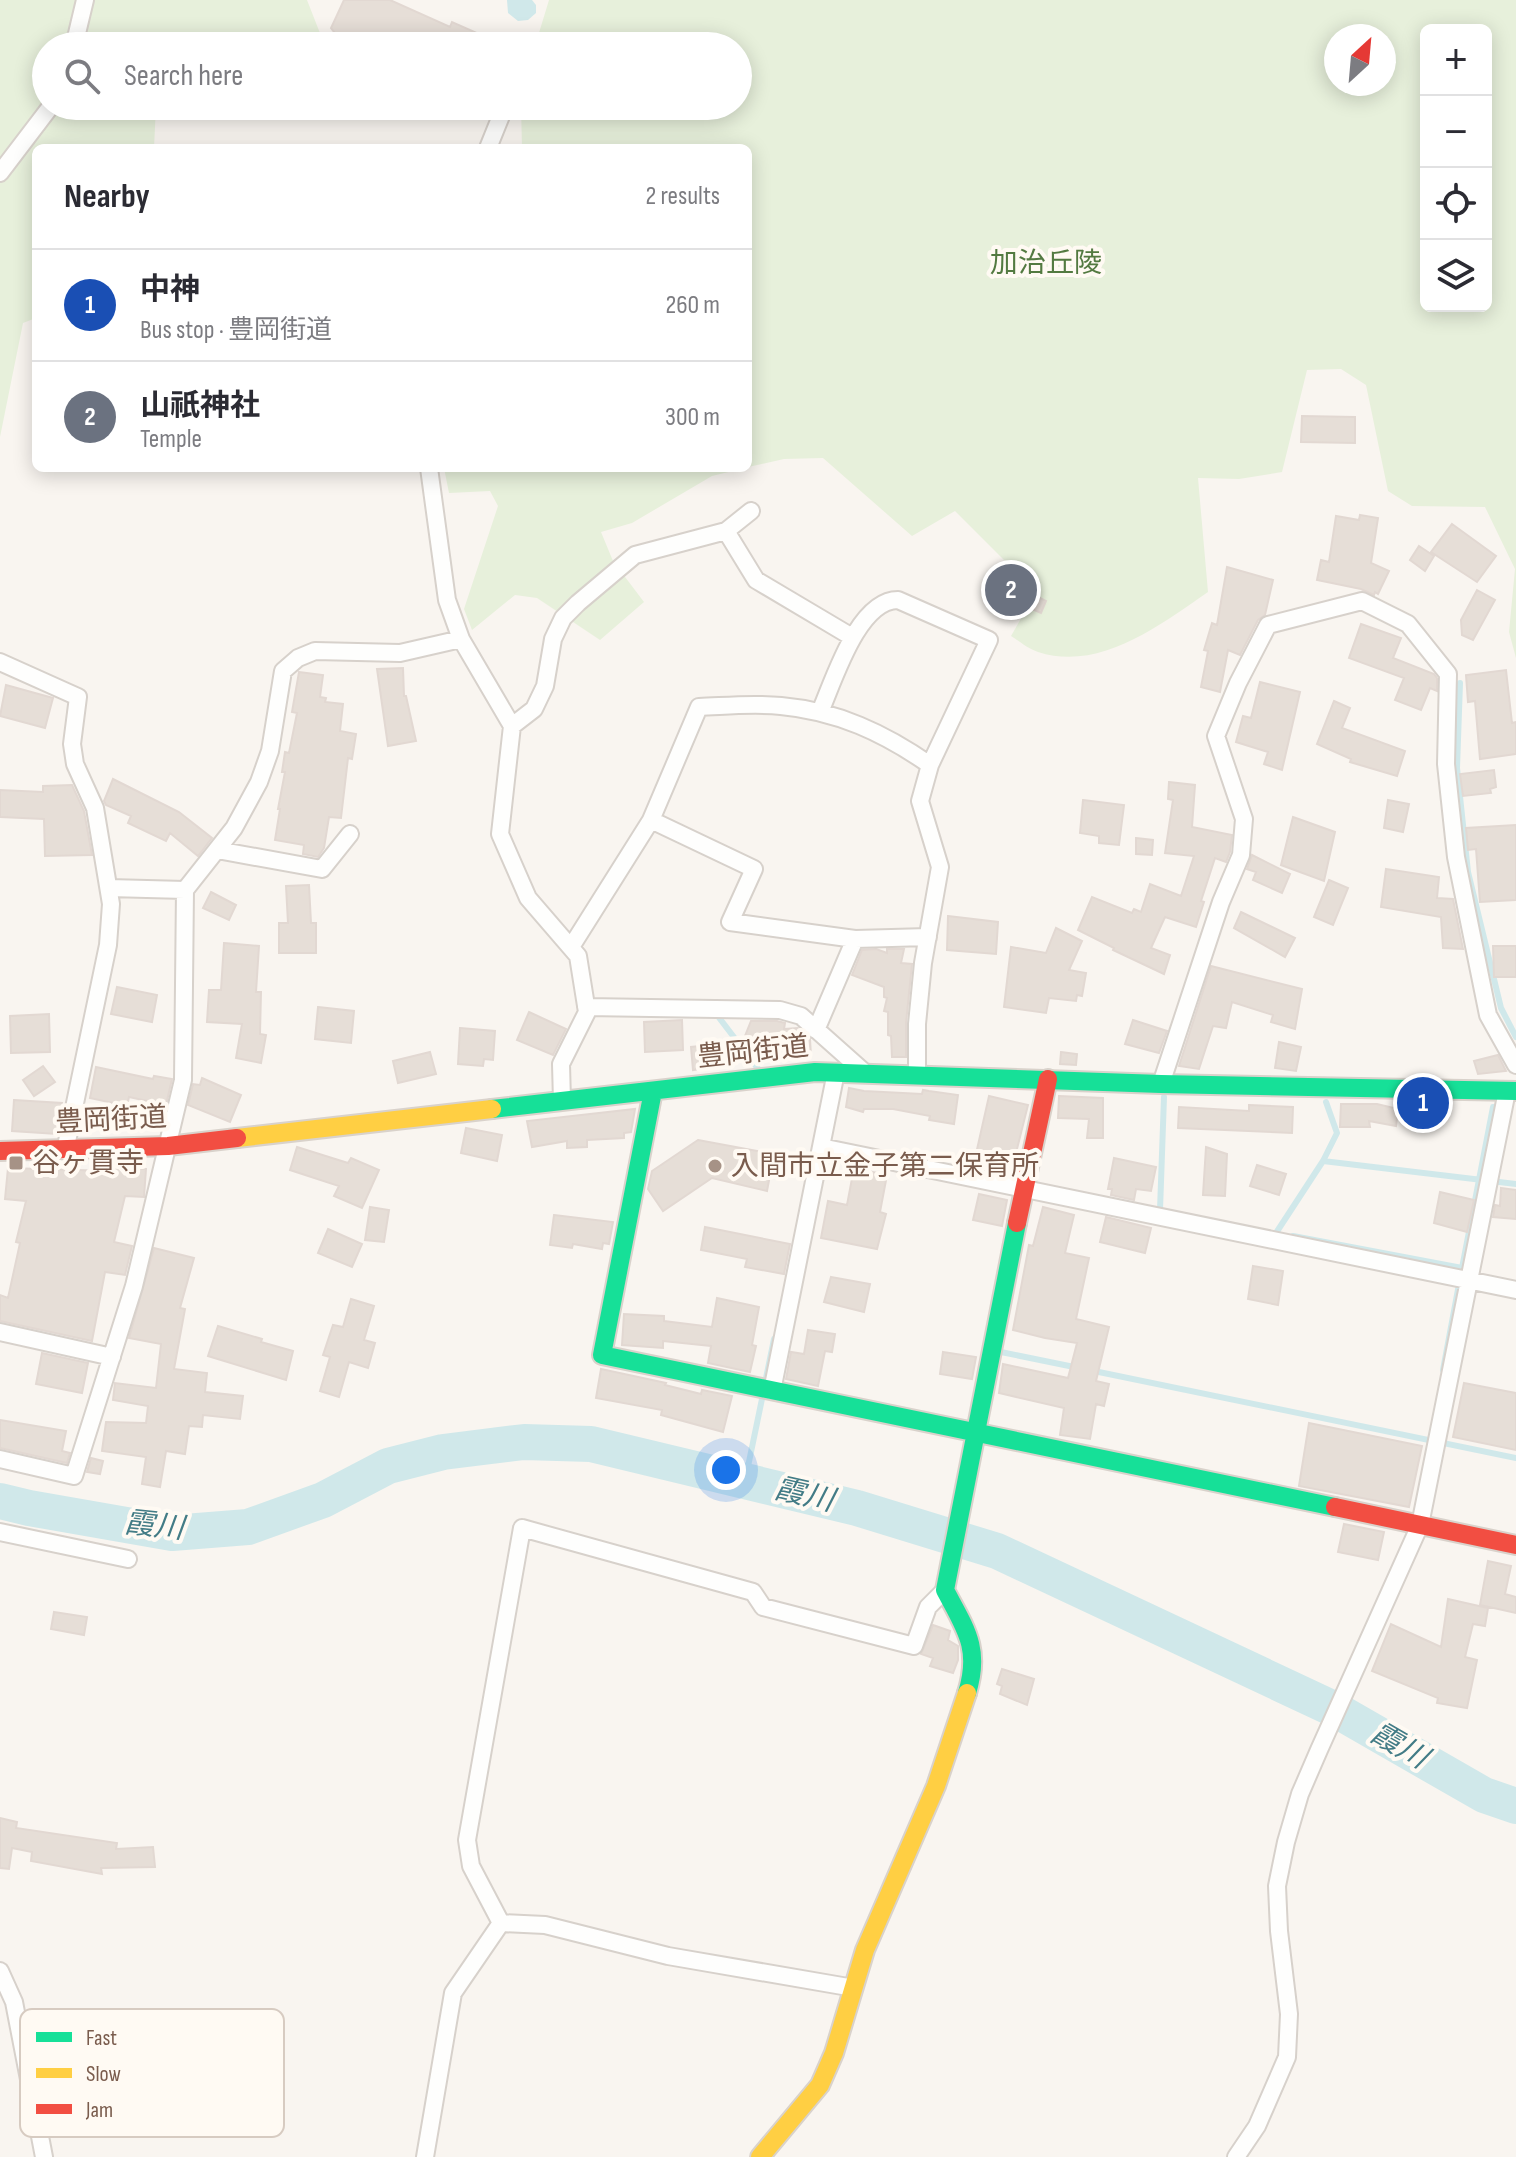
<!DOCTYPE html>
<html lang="en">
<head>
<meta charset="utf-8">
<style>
	:root { --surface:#fff; --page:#f2f2f3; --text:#2b2b33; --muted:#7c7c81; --line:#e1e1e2; --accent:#625958 }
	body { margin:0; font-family:"Sofia Sans Condensed","Noto Sans JP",sans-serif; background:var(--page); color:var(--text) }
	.controls { position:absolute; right:24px; top:24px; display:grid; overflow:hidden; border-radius:12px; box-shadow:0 4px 20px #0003 }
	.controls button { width:72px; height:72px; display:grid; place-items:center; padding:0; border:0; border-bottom:2px solid var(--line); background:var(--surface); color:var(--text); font:40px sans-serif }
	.compass { position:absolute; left:1324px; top:24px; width:72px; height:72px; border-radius:50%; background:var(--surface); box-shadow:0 4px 20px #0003; rotate:26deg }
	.you { position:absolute; left:726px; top:1470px; width:28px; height:28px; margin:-20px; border:6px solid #fff; border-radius:50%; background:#1a73e8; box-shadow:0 0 0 12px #1a73e833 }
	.badge { display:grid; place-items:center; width:52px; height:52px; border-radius:50%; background:var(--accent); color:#fff; font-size:26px; font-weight:700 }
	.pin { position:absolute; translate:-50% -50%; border:4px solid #fff; box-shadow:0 2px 8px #0006 }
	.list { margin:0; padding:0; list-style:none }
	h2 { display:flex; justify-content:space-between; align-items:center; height:104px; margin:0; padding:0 32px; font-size:34px }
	h2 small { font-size:26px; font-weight:400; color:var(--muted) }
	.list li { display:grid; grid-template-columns:52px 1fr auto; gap:24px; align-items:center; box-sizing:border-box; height:112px; padding:0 32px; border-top:2px solid var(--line) }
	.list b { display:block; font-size:30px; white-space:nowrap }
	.list p { margin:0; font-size:26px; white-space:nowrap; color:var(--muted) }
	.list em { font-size:26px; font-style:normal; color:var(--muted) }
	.icon { flex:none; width:44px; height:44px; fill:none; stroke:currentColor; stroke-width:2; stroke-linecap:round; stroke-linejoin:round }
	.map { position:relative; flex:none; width:1516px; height:2157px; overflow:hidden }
	.search { position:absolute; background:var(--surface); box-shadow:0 4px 20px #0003; left:32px; top:32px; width:720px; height:88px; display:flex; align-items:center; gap:20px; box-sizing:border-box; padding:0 28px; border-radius:44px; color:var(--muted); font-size:30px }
	.panel { position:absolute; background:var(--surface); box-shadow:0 4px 20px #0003; left:32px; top:144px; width:720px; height:328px; border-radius:12px }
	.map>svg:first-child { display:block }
	.green { fill:#e7f0db; fill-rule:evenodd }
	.water { fill:#d0e8ea }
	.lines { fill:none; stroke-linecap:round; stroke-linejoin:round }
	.stream { stroke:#d0e8ea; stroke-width:6 }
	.river { stroke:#d0e8ea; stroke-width:36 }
	.building { fill:#e6ded7; stroke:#e2d8d2; stroke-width:2 }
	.street-casing { stroke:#d7d1cb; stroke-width:20 }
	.fast-casing { stroke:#d9d2cb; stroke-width:22 }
	.slow-casing { stroke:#d9d2cb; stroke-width:22 }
	.jam-casing { stroke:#d9d2cb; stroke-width:22 }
	.street { stroke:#fefefd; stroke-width:16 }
	.fast { stroke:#16e098; stroke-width:18 }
	.slow { stroke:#ffcf43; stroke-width:18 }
	.jam { stroke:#f24e42; stroke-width:18 }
	.poi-dot { fill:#a69286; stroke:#fffaf3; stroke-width:3 }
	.labels { text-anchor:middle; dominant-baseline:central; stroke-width:8; stroke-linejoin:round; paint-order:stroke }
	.park-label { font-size:28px; fill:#537a41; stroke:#fffaf3 }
	.street-label { font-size:28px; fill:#7a5c4d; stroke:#fffaf3 }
	.poi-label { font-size:28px; fill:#7a5c4d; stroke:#fffaf3; text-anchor:start }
	.water-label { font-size:30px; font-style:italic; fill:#437c86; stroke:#fffaf3 }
	.key { fill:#fffaf3; stroke:#d7cbc1; stroke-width:2 }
	.key-label { font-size:22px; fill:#7a5c4d }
</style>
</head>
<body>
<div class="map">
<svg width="1516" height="2157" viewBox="0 0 1516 2157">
	<rect width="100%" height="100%" fill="#f9f5f0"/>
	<path class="green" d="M0,0H307L325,46H194L169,38L167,46H46V106H156L154,148H36V318L23,323L0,437Z
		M549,0H1516V658L1509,632L1515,569L1485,507L1412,506L1388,491L1366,385L1341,369L1307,370L1282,472L1239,479L1198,478L1208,592C1160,625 1100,672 1038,652C1028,649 1019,641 1011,636L1036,592L955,511L912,536L823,458L784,459L748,467V148H522L521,106H738V46H535ZM1426,30H1486V306H1426ZM1336,36H1384V84H1336Z
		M444,468H745L712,476L632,523L601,532L613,561L644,602L600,640L537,598L515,595L472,630L464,609L498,506L490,491L449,493Z"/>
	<path class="water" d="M507,0H532L536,5V13L528,20L518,21L508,13Z"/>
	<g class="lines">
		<path class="stream" d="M1460,683L1457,768L1468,872L1501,1008L1516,1037
			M717,1015L759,1070
			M1323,1161L1516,1184
			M1160,1210L1164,1097
			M1276,1233L1323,1161L1337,1133L1326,1102
			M1293,1236L1462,1268L1443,1370
			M1462,1268L1493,1107
			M996,1351L1079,1368
			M1094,1371L1516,1458
			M765,1383L774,1339
			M745,1481L763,1394"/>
		<path class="river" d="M0,1501L29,1508L172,1533L248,1527L323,1500L388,1466L443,1452L524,1442L591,1444L857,1508L997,1551L1336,1710L1484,1795L1516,1806"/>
	</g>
	<path class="building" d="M344,0H390L450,27L452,22L506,46H335L338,37L331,28Z
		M1302,416L1355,417V443L1301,442Z
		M1360,515L1378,518L1371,563L1389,571L1378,594L1375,592L1374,595L1361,589L1317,580L1321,560L1329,562L1336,516L1359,520Z
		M1452,524L1496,556L1477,582L1431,552Z
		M1419,546L1434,556L1425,571L1410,560Z
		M1227,567L1273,580L1265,615L1258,620L1240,655L1228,650L1220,692L1201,687L1208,651L1204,650L1212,623L1217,625Z
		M1002,579L1046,601L1041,613L995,593Z
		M1477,590L1495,600L1473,640L1462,635L1461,620Z
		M1361,624L1401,638L1393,658L1434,674L1437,678V691L1430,688L1421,710L1395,700L1404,678L1349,658Z
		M403,668L404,696H406L416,741L388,746L377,669Z
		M1506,670L1512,723L1516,722V754L1480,759L1475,701L1468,702L1466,675Z
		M299,672L323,675L320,697L326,698L325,702L343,704L340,731L356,734L352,759L348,758L341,818L329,817L324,848L318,857L303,854L304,845L275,840L280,809H278L285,772H282L285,752L289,753L297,713L292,712Z
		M1260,682L1300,692L1282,770L1264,764L1268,752L1236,742L1243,716L1251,718Z
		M6,685L53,698L45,728L0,716Z
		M1334,701L1350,708L1342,728L1405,751L1397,776L1350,762L1351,759L1317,744Z
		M1494,770L1496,787L1490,789L1491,793L1463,796L1460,774Z
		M113,779L179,812L212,838L198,856L170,833L166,841L128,823L131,816L106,805L104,801Z
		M1169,782L1195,785L1192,827L1232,835L1230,852L1226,862L1215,858L1201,901L1204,902L1196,927L1165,917L1151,948L1170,955L1164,974L1113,950L1114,948L1078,930L1092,897L1132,913L1134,909L1141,912L1150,884L1181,896L1194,856L1165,853L1173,800L1168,799Z
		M72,785L84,811L92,855L45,856L44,819L0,817V790L43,792V786Z
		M1083,800L1124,805L1119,845L1099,843V836L1080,833Z
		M1388,800L1409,804L1403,832L1384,828Z
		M1293,817L1335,832L1324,881L1281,865Z
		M1516,825V900L1480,902L1476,849L1468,850L1466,828Z
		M1136,838L1153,840L1152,855L1136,854Z
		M1252,855L1290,874L1282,893L1253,880L1256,872L1247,869Z
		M1386,869L1439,877L1437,898L1453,899L1463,949L1443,948L1441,917L1381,907Z
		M1329,880L1348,888L1333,925L1314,917Z
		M309,885L311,923H316V953H279V923H288L286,886Z
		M211,892L236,905L229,920L203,908Z
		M1241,912L1295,938L1285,957L1234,928Z
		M948,916L998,922L996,954L947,950Z
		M1056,928L1082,941L1069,970L1086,973L1082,996L1077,995L1076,1001L1049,998L1046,1013L1004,1007L1011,947L1046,953Z
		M224,943L259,946L256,992H261L260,1034L266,1035L261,1063L236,1058L242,1024L207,1022L209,990H221Z
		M1493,946H1516V977H1494Z
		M876,949L887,953V949H904L901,963L912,964L906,1023V1057H892L891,1036L888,1035V1012L884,1011L887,998L884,997V987L852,975L862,950Z
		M1211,966L1302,989L1295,1029L1271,1022L1273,1015L1232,1002L1226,1028L1213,1026L1199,1069L1179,1066Z
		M117,987L157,995L152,1022L111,1014Z
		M318,1007L354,1011L351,1043L315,1039Z
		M529,1012L566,1029L553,1055L517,1040Z
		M49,1014L50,1052L11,1053L10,1016Z
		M682,1020L683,1050L645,1052L644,1022Z
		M1133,1020L1167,1031L1159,1053L1125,1044Z
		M751,1021H777L785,1023L784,1029L798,1028L810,1039L811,1056L792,1058L791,1046L745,1036Z
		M460,1028L495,1031L493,1060L484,1059L483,1066L458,1064Z
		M1279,1042L1301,1047L1296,1071L1275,1068Z
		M731,1043L733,1060L722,1061L723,1066L693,1070L691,1047Z
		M430,1052L436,1074L398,1083L393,1061Z
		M1061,1052L1077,1054L1076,1065L1060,1064Z
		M1498,1055L1506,1071L1478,1074L1474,1061Z
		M43,1066L55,1082L34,1096L23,1080Z
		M96,1067L153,1079L154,1076L172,1079L166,1105L129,1097L127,1106L90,1098Z
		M202,1078L241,1095L230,1122L188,1105L193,1084L200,1085Z
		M849,1088L864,1091L922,1094L923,1090L929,1091L958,1095L954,1124L929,1120L930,1116L893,1109H864L863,1112L846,1107Z
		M989,1096L1028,1105L1014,1161L976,1154Z
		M1059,1096L1103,1098V1138H1087L1089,1119L1058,1118Z
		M14,1100L62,1103L57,1134L12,1131Z
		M1341,1104H1377L1398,1109L1396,1126L1369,1121L1370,1127H1340Z
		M1249,1105L1293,1107L1292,1133L1178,1128L1179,1107L1249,1111Z
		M635,1109L631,1132L624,1133V1138L587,1140V1147L567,1148V1141L532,1147L527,1121Z
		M466,1128L502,1135L497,1161L461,1153Z
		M698,1140L774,1154L767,1191L712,1178L663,1211L648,1189L652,1171Z
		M297,1147L348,1163L351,1158L379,1170L362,1208L334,1196L339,1186L290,1170Z
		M1206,1147L1227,1154L1225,1196L1203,1195Z
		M1114,1158L1156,1167L1151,1191L1136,1189L1134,1200L1111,1195L1112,1189H1108Z
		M1257,1165L1286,1174L1279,1195L1250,1186Z
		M111,1167L146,1169L144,1197L125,1196L114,1242L132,1246L125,1275L105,1272L92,1341L0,1321V1295L8,1298L20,1243L16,1242L26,1201L5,1199L8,1168L111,1171Z
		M854,1168L887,1175L880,1212L886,1214L877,1249L821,1238L828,1201L847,1205Z
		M1501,1188L1516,1190V1219L1493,1217L1495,1205L1500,1206Z
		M1440,1192L1474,1200L1467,1232L1434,1223Z
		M979,1194L1007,1200L1002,1226L973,1220Z
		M370,1207L389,1210L384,1242L365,1240Z
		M1043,1207L1074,1215L1065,1253L1089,1258L1076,1319L1109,1327L1096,1381L1109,1384L1104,1406L1096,1404L1090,1439L1060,1435L1064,1408L999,1393L1003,1364L1068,1378L1077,1343L1045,1338L1013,1330L1029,1245L1033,1246Z
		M554,1215L613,1222L609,1244L603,1243L602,1249L573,1244L572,1248L550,1245Z
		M1106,1217L1151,1228L1145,1253L1100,1242Z
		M705,1227L790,1244L784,1274L745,1267L747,1259L701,1250Z
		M328,1229L362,1244L352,1267L318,1253Z
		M154,1248L194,1258L180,1308L185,1309L174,1369L207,1373L205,1392L243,1396L240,1419L203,1415L202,1427L189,1426L185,1454L166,1451L160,1487L142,1484L146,1457L102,1451L106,1422L146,1423L148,1406L113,1400L115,1383L156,1388L161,1344L129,1338Z
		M1253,1266L1283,1271L1278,1305L1248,1299Z
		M831,1277L870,1284L864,1312L824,1302Z
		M717,1298L759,1307L752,1345L756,1346L750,1372L708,1363L711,1346L663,1341V1348L622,1345L624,1314L664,1316V1321L712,1327Z
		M351,1299L374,1306L364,1340L375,1343L368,1368L349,1362L339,1397L320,1391L330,1357L323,1355L333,1325L343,1327Z
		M218,1326L262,1339L261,1342L293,1351L286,1380L208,1356Z
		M808,1330L835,1334L832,1352L825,1351L818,1386L786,1379L791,1352L804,1354Z
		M943,1352L976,1357L972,1379L940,1374Z
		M42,1353L88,1363L82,1393L36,1384Z
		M601,1369L666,1383L665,1385L701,1394L702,1390L732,1396L723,1432L661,1415L662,1410L596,1398Z
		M1464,1383L1516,1393V1450L1453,1437Z
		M0,1420L66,1431L62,1451L70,1453L67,1463L0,1448Z
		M1309,1423L1422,1446L1409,1507L1299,1486Z
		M91,1458L103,1461L100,1474L87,1472Z
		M1344,1524L1384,1532L1378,1560L1338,1552Z
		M1488,1561L1511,1566L1505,1594L1516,1597V1613L1480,1605Z
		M1448,1599L1488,1608L1485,1626L1473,1624L1465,1657L1477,1660L1467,1708L1437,1703L1438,1698L1372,1671L1391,1624L1441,1647Z
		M54,1612L87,1617L84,1635L51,1629Z
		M933,1625L950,1631L948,1640L958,1646V1660L953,1673L930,1666L933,1658L921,1654Z
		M1002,1669L1034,1679L1027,1705L1000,1694L1002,1686L997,1684Z
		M0,1818L17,1822L16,1828L117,1843L116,1849L153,1847L155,1867L101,1868L102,1874L31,1861L32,1852L12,1848L9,1869L0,1868Z"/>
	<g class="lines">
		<g class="street-casing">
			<path id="street" d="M74,46L85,0
				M488,148L505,106
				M0,173L51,106
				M429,468L447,600L461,639L512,726L500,834L528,898L578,956L587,1012L561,1064L562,1101
				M726,531L756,580L852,637
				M0,662L78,697L72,744L75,764L95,808L111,904L108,945L65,1151
				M820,712C834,680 858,600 898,600L989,640L930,765L920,801L940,867L923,963L917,1024V1074
				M512,726L534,709L545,686L553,639L563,618L578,603L635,555L726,531L751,511
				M651,820L754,869L730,922L855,939L928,937
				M217,850L322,869L350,834
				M109,888L185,890
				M571,947L651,820L699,707C726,706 754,703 781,706C837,711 884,733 930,765
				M586,1007L780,1010L801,1016L864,1072
				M816,1030L855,939
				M1161,1084L1221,902L1241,855L1244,819L1216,736L1238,683L1268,625L1362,601L1408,624L1448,674L1446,764L1456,857L1488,1015L1516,1065
				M821,1147L1516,1290
				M0,1332L112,1357
				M772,1391L836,1072
				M0,1459L74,1476L134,1286L183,1080L185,890L234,828L259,782L270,751L283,671L298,658L315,651L400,653L461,639
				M0,1532L128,1559
				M501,1923L545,1925L668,1956L854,1988
				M0,1971L14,2002L44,2157
				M425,2157L453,1993L501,1923L471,1866L467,1840L522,1528L753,1592L763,1607L914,1646L928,1607L945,1590
				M1236,2157L1257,2126L1287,2057L1289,2014L1279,1931L1277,1886L1286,1842L1300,1794L1319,1750L1420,1525L1507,1091"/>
		</g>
		<g class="fast-casing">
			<path id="fast" d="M653,1091L602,1355L1335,1507
				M492,1109L815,1072L1161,1084L1516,1091
				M967,1693C981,1648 965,1628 945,1590L1017,1223"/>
		</g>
		<g class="slow-casing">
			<path id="slow" d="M237,1138L492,1109
				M760,2157L820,2085L834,2053L865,1950L936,1786L967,1693"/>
		</g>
		<g class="jam-casing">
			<path id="jam" d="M0,1151L168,1146L237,1138
				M1017,1223L1048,1079
				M1335,1507L1516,1545"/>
		</g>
		<use href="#street" class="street"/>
		<use href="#fast" class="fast"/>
		<use href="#slow" class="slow"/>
		<use href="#jam" class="jam"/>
	</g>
	<g class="poi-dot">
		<rect x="8" y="1155" width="16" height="16" rx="4"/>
		<circle cx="715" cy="1166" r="8"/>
	</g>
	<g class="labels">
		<g class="park-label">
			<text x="1046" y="263">加治丘陵</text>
		</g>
		<g class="street-label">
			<text transform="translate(753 1052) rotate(-6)">豊岡街道</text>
			<text transform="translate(111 1120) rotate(-3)">豊岡街道</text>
		</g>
		<g class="poi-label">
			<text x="32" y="1163">谷ヶ貫寺</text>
			<text x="731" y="1166">入間市立金子第二保育所</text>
		</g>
		<g class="water-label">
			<text transform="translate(804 1495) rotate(13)">霞川</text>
			<text transform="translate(154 1526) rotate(6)">霞川</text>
			<text transform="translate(1399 1746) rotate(30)">霞川</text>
		</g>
	</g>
	<rect x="20" y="2009" width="264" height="128" rx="12" class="key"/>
	<rect x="36" y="2032" width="36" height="10" fill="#16e098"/>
	<rect x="36" y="2068" width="36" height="10" fill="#ffcf43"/>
	<rect x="36" y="2104" width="36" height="10" fill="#f24e42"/>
	<g class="key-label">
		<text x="86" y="2045">Fast</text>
		<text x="86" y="2081">Slow</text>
		<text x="86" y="2117">Jam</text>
	</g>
</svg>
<div class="controls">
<button>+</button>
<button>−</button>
<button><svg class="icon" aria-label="locate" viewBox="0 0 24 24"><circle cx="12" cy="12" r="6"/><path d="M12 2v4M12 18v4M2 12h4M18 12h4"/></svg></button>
<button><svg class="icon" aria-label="layers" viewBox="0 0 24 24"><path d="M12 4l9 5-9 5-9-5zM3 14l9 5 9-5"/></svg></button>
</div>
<svg class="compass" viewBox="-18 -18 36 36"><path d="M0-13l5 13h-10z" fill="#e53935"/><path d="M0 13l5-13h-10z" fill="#7c7c81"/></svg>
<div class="you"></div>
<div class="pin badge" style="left:1423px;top:1103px;background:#1a4fb4">1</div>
<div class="pin badge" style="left:1011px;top:590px;background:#6b7280">2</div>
<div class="search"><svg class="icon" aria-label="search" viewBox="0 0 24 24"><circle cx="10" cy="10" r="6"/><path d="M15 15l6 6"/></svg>Search here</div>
<section class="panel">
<h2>Nearby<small>2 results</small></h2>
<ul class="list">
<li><span class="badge" style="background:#1a4fb4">1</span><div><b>中神</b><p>Bus stop · 豊岡街道</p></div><em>260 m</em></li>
<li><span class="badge" style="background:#6b7280">2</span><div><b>山祇神社</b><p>Temple</p></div><em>300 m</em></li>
</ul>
</section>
</div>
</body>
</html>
